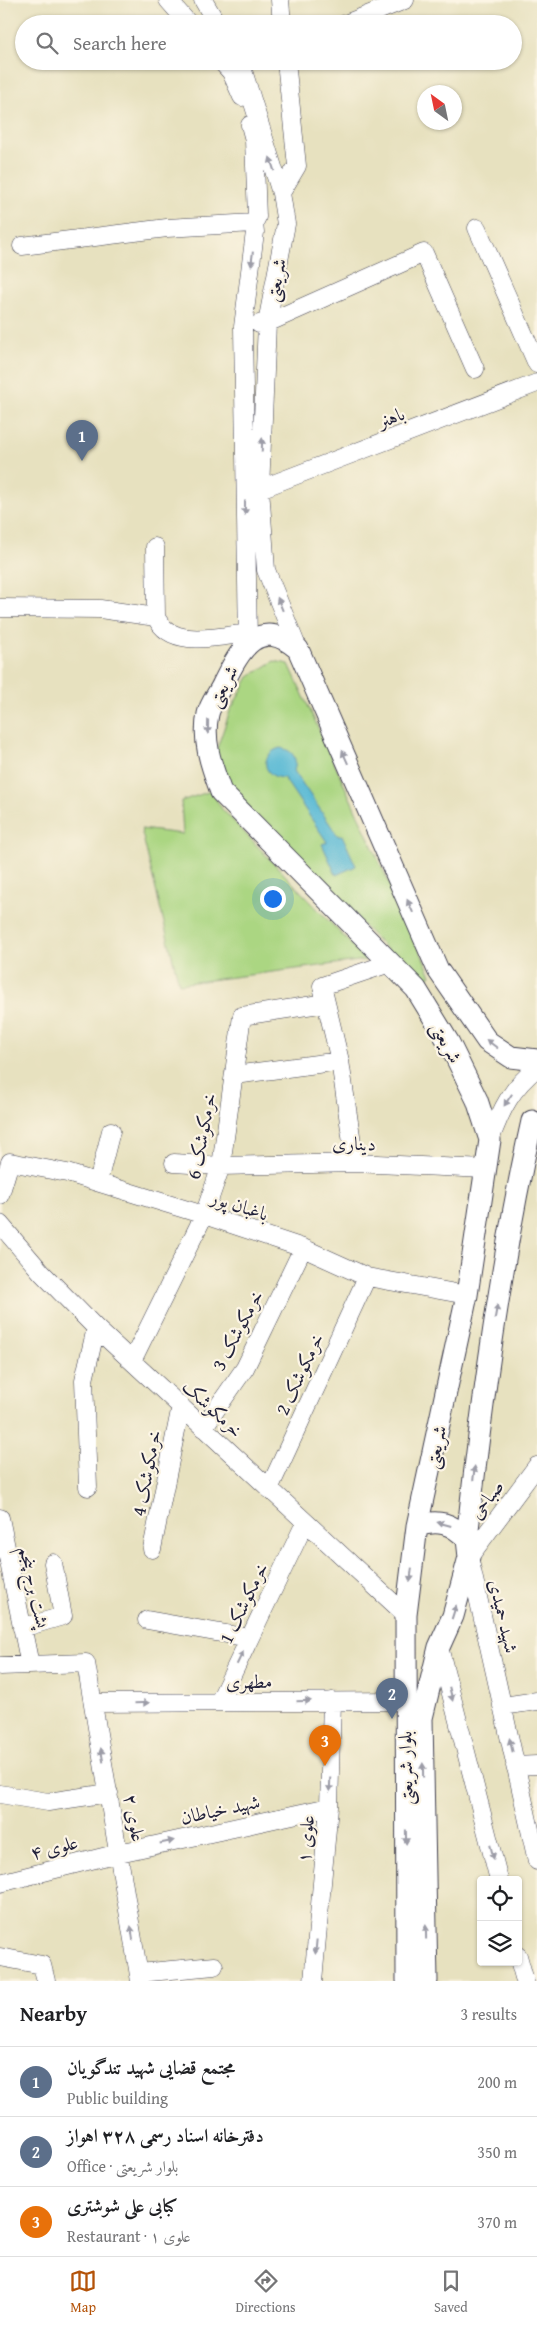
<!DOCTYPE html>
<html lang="en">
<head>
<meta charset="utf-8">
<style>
	:root { --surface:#fff; --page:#f6f6f6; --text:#202124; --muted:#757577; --line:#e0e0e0; --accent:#b45309 }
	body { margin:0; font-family:"Gentium Book Plus",Amiri,serif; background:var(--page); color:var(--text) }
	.controls { position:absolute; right:15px; bottom:15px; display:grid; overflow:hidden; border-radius:5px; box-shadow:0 1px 4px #0004 }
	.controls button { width:45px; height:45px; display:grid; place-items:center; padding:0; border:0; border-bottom:1px solid var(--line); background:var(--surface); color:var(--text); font:25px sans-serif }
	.compass { position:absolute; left:417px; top:85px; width:45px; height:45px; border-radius:50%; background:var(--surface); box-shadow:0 1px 4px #0004; rotate:327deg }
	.you { position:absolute; left:272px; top:898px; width:18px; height:18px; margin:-12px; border:4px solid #fff; border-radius:50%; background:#1a73e8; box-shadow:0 0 0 8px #1a73e833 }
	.badge { display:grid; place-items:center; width:32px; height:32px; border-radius:50%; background:var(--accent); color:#fff; font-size:16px; font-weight:700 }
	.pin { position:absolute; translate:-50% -41px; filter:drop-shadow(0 1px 2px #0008) }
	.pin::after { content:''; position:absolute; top:26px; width:18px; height:15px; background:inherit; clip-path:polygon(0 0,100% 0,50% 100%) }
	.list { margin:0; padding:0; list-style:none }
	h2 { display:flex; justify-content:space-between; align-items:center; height:65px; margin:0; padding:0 20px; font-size:21px }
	h2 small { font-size:16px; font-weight:400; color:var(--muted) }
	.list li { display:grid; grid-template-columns:32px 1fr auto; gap:15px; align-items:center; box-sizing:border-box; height:70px; padding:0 20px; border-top:1px solid var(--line) }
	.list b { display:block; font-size:19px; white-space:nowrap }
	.list p { margin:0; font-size:16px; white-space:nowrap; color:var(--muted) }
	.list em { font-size:16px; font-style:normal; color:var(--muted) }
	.icon { flex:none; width:28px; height:28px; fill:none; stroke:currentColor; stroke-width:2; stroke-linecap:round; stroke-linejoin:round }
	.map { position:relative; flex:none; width:537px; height:1981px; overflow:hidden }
	.search { position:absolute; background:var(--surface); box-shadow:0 1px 4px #0004; left:15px; right:15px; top:15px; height:55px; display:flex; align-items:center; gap:12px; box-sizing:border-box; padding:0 18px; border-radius:28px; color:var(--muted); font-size:19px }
	.sheet { height:275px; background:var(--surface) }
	nav { display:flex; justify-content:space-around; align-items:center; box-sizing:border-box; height:70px; border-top:1px solid var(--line); background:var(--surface); font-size:14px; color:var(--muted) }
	nav a { display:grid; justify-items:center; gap:2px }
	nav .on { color:var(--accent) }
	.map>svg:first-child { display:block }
	.green { fill:#abd682; stroke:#667c5e }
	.water { fill:#55b8d4; stroke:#3c6d88 }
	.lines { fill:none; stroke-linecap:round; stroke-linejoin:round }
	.minor-casing { stroke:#403f4f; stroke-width:19 }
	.major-casing { stroke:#403f4f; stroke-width:23 }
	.minor { stroke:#fff; stroke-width:18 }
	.major { stroke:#fff; stroke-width:21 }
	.oneway { fill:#9c9ca7 }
	.labels { text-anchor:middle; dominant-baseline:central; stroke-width:4.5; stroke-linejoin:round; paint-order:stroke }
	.street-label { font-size:19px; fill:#22223b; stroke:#fcf5e5 }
</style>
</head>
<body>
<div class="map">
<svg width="537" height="1981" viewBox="0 0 537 1981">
	<rect width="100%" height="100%" fill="#fcf5e5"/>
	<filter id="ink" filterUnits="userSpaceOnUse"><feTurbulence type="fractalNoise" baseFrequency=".02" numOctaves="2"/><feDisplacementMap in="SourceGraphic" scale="10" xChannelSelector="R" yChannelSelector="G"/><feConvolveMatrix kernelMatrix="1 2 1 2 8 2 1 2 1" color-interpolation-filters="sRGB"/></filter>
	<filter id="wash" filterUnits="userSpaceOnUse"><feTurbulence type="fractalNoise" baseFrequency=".0096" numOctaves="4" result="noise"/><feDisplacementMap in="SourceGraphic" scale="20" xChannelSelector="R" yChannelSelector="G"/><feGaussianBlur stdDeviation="1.12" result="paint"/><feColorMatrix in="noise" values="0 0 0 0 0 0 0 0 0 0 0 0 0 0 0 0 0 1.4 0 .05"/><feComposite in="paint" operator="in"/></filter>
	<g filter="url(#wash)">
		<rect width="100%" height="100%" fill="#e7e1bf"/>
		<path class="green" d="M274,661L289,664L431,975L421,984L229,790L215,754L230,711L249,677Z
			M211,791L222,809L366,960L179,984L141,829L183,834L181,801Z"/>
		<path class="water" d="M280,748C293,750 298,758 294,771L338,836L342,835L356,866L336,875L322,844L327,842L284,778C262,778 259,754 280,748Z"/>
	</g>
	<g filter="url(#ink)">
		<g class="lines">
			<g class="minor-casing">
				<path id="minor" d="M168,0L189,24
					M203,0L217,24
					M280,0L282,24
					M345,24L405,0
					M221,61L231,72L242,97
					M240,61L281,193L286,224L267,323L260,489L266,570L298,649
					M281,193L297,166L286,61
					M477,228L537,364
					M22,246L167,228L254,223
					M259,324L267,323L424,253L475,369
					M260,489L537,383
					M155,547L156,617
					M0,608L100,609L156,617C171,650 219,636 248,633
					M248,643L243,327L255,232L254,223L257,217L254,140L250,125
					M234,1075L340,1061
					M490,1140C501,1110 511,1088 537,1068
					M174,1163L221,1166L355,1163L486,1169
					M355,1163L340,1061L322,986L390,963
					M98,1182L111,1131
					M0,1195L10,1162L67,1173L204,1215L303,1248L367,1277L467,1295
					M0,1224L42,1273L96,1328L406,1615
					M132,1361L204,1215L221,1166L242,1016L326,1003
					M203,1428L245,1368L303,1248
					M537,1466L469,1557L537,1861
					M88,1487L84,1380L96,1328
					M269,1489L367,1277
					M0,1518L30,1665
					M152,1549L181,1406
					M147,1620L249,1638
					M22,1628L63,1616L53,1563
					M439,1647L499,1880
					M0,1666L86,1663L140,1981
					M219,1702L305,1523
					M93,1703L404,1701
					M502,1706L537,1701
					M515,1766L537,1765
					M0,1794L48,1802L109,1793
					M0,1883L119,1853L329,1807
					M518,1956L525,1981
					M0,1957L42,1965L46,1981
					M139,1973L214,1966
					M313,1981L329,1807L332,1701"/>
			</g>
			<g class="major-casing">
				<path id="major" d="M417,1526C438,1519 452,1523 467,1539
					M407,1981L406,1615L417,1526L467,1295L490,1140L477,1100L449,1043L416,989L221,792C212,767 202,742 208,714C210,704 219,693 223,684C240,650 258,615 298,649L438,970L487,1041L511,1057L537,1060
					M427,1981L422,1718L439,1647L453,1616L469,1557L467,1539C482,1399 501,1259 532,1121"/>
			</g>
			<use href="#minor" class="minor"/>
			<use href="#major" class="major"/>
		</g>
		<defs><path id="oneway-solid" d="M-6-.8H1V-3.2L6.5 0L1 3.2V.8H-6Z" transform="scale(1.25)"/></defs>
		<g class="oneway">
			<use href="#oneway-solid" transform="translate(272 164) rotate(-108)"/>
			<use href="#oneway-solid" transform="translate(252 259) rotate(97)"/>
			<use href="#oneway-solid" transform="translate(262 445) rotate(-88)"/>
			<use href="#oneway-solid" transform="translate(245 508) rotate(90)"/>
			<use href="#oneway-solid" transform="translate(280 604) rotate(-112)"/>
			<use href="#oneway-solid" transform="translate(208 727) rotate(91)"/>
			<use href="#oneway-solid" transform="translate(345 757) rotate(-114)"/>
			<use href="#oneway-solid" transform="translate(410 906) rotate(-114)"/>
			<use href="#oneway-solid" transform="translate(492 1044) rotate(-143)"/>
			<use href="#oneway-solid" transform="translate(508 1100) rotate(123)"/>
			<use href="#oneway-solid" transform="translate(496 1312) rotate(-80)"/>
			<use href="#oneway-solid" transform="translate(474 1473) rotate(-84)"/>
			<use href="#oneway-solid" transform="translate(444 1524) rotate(-165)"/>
			<use href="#oneway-solid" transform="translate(411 1575) rotate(97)"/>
			<use href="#oneway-solid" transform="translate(454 1612) rotate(-72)"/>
			<use href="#oneway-solid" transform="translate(240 1658) rotate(-64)"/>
			<use href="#oneway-solid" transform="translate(451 1694) rotate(76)"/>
			<use href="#oneway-solid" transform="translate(304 1701) rotate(-1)"/>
			<use href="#oneway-solid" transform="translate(142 1703) rotate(-1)"/>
			<use href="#oneway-solid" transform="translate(511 1745) rotate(-103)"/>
			<use href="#oneway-solid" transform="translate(102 1755) rotate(-100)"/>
			<use href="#oneway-solid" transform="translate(423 1770) rotate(-91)"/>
			<use href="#oneway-solid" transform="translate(330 1785) rotate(92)"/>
			<use href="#oneway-solid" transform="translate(406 1837) rotate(89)"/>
			<use href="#oneway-solid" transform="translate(167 1842) rotate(-12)"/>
			<use href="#oneway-solid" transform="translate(492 1852) rotate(76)"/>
			<use href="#oneway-solid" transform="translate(426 1932) rotate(-91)"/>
			<use href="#oneway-solid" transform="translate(132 1933) rotate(-99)"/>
			<use href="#oneway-solid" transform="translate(316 1947) rotate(95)"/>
		</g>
	</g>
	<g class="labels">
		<g class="street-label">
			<text transform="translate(275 280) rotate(-79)">شریعتی</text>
			<text transform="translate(391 417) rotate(-21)">باهنر</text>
			<text transform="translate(222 686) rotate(-63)">شریعتی</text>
			<text transform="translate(447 1042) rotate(61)">شریعتی</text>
			<text transform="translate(201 1136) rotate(-79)">خرمکوشک 6</text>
			<text transform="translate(354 1143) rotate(1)">دیناری</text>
			<text transform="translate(240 1205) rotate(18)">باغبان پور</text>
			<text transform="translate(237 1330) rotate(-62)">خرمکوشک 3</text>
			<text transform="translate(299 1374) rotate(-65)">خرمکوشک 2</text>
			<text transform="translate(213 1408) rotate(43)">خرمکوشک</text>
			<text transform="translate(435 1447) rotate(-78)">شریعتی</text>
			<text transform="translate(146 1473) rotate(-79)">خرمکوشک 4</text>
			<text transform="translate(486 1499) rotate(-53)">صباحی</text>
			<text transform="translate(35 1587) rotate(78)">پشت برج پنجم</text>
			<text transform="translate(243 1603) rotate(-64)">خرمکوشک 1</text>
			<text transform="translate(504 1616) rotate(77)">شهید حمیدی</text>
			<text transform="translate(249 1681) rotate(-1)">مطهری</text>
			<text transform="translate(405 1768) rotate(-91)">بلوار شریعتی</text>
			<text transform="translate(220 1809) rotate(-12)">شهید خیاطان</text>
			<text transform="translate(135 1818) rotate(80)">علوی ۲</text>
			<text transform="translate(305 1839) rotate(-85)">علوی ۱</text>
			<text transform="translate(54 1847) rotate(-14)">علوی ۴</text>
		</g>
	</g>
</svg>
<div class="controls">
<button><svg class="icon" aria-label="locate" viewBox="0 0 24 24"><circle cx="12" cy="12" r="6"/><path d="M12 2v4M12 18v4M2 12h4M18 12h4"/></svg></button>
<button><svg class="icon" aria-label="layers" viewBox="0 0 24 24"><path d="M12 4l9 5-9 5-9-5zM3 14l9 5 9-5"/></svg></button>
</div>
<svg class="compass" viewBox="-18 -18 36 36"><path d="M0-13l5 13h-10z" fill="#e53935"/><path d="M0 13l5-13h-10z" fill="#757577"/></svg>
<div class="you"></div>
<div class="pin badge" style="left:82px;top:461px;background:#5c6f8a">1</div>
<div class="pin badge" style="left:392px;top:1719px;background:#5c6f8a">2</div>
<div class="pin badge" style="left:325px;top:1766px;background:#e8710a">3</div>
<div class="search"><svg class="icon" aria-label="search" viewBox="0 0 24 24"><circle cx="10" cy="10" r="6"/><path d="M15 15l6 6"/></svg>Search here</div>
</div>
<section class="sheet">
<h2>Nearby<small>3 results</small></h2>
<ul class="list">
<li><span class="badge" style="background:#5c6f8a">1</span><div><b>مجتمع قضایی شهید تندگویان</b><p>Public building</p></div><em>200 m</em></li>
<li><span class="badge" style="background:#5c6f8a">2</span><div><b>دفترخانه اسناد رسمی ۳۲۸ اهواز</b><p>Office · بلوار شریعتی</p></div><em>350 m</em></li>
<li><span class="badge" style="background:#e8710a">3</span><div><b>کبابی علی شوشتری</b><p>Restaurant · علوی ۱</p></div><em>370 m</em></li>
</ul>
</section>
<nav>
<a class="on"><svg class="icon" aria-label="map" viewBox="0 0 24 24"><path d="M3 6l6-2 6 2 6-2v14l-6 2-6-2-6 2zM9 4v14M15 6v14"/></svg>Map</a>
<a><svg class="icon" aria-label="directions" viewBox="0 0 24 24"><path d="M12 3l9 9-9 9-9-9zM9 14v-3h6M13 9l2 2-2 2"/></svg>Directions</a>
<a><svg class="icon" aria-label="saved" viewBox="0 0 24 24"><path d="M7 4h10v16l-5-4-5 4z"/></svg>Saved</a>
</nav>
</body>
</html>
